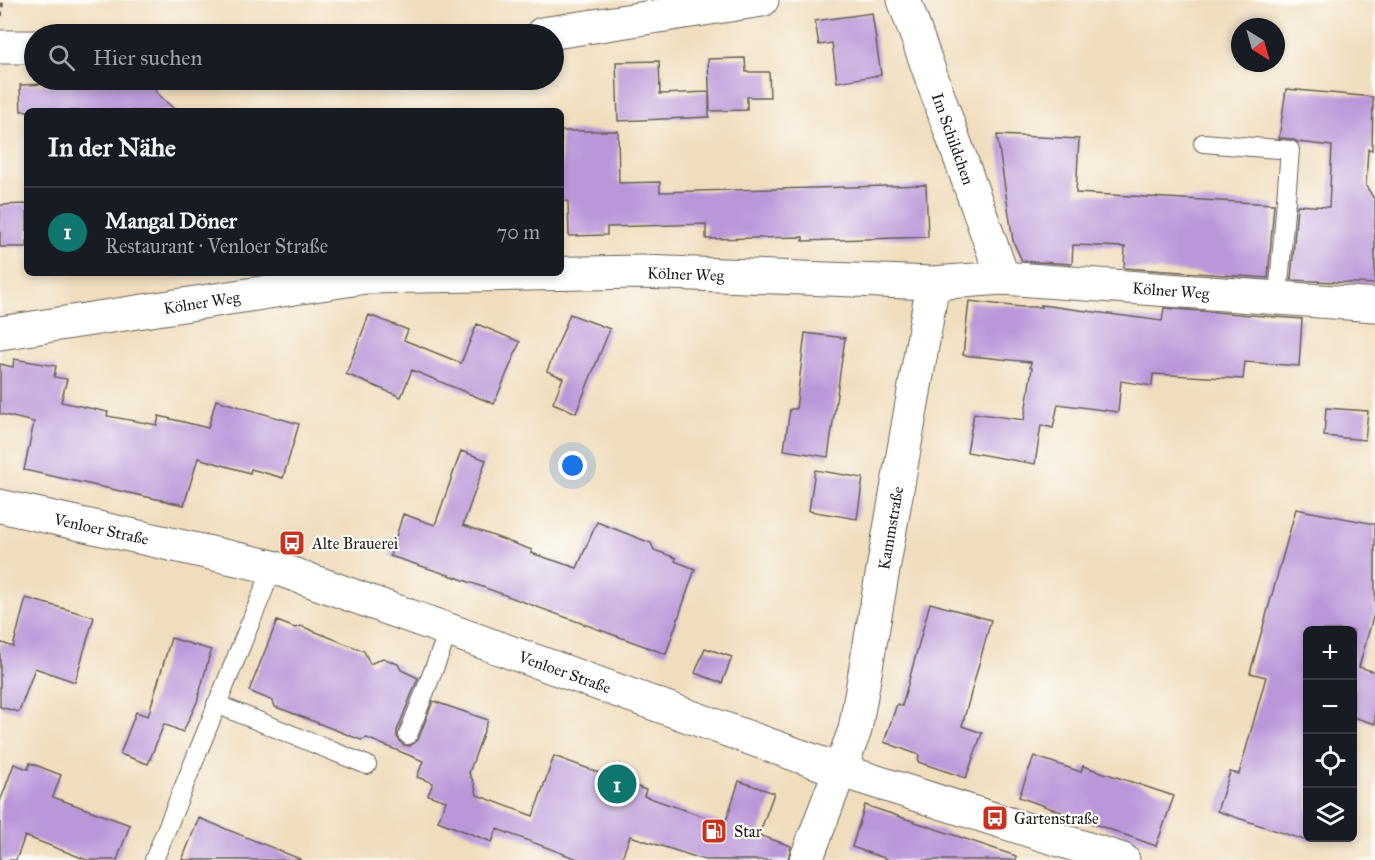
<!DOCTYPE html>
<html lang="de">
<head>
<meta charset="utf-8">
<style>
	:root { --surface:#171b24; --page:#242831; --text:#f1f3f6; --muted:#9ea1a6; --line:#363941; --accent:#0f766e }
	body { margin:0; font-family:"IM FELL Great Primer",serif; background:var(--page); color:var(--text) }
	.controls { position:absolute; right:18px; bottom:18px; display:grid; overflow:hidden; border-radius:9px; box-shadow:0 3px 9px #0003 }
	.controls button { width:54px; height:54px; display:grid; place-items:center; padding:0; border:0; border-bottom:2px solid var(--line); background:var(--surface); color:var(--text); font:30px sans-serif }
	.compass { position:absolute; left:1231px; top:18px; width:54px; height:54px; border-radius:50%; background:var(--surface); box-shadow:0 3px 9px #0003; rotate:143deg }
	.you { position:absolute; left:573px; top:466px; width:21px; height:21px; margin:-15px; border:4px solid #fff; border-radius:50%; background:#1a73e8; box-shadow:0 0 0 9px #1a73e833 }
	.badge { display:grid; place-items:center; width:39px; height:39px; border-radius:50%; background:var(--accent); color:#fff; font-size:20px; font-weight:700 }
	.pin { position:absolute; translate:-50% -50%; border:3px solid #fff; box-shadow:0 2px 6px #0006 }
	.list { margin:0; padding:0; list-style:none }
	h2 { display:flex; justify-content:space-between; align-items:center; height:78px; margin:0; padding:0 24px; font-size:26px }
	h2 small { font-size:20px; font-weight:400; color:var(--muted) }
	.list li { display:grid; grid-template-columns:39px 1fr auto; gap:18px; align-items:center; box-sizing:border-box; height:90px; padding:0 24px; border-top:2px solid var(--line) }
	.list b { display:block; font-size:22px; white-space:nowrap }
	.list p { margin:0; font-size:20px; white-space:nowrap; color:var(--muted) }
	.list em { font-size:20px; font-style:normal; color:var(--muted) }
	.icon { flex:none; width:33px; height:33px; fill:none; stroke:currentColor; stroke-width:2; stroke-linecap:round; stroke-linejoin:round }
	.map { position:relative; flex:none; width:1375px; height:860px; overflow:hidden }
	.search { position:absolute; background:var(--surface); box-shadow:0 3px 9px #0003; left:24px; top:24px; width:540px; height:66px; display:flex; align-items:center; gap:15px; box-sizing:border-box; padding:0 21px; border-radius:33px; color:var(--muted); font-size:22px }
	.panel { position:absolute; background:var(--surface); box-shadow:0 3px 9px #0003; left:24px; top:108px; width:540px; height:168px; border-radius:9px }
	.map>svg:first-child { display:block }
	.building { fill:#ba97d9 }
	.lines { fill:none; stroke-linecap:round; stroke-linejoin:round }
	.service-casing { stroke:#666054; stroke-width:20 }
	.minor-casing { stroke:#666054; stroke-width:35 }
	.tertiary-casing { stroke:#666054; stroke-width:35 }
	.path { stroke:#666054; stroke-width:4; stroke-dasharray:4.5 4.5; stroke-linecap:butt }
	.service { stroke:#fff; stroke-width:18 }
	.minor { stroke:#fff; stroke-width:33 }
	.tertiary { stroke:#fff; stroke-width:33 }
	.labels { text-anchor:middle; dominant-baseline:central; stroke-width:4.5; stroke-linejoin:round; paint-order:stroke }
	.street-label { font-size:16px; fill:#1c1c1c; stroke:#fdfcf7 }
	.poi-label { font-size:16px; fill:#1c1c1c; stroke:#fdfcf7; text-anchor:start }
</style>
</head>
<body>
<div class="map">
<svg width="1375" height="860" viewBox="0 0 1375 860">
	<rect width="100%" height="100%" fill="#fdfcf7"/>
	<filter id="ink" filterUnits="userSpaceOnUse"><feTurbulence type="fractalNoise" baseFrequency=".0167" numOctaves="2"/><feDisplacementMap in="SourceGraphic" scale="12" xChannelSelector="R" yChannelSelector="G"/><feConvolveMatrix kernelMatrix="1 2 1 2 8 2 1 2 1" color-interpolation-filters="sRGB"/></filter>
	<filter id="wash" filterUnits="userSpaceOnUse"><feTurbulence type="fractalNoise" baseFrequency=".008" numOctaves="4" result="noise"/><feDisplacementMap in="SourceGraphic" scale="24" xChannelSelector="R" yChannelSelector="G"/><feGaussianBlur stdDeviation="1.35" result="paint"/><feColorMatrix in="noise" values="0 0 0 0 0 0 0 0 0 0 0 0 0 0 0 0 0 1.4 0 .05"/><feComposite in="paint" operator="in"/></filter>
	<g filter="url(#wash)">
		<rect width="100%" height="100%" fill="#f0ddbd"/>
		<g id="blocks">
			<path class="building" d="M872,13L881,75L837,82L832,43L819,45L815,21Z
				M745,58L746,72H769L770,97H747V110L710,111L708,59Z
				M659,61L660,94L709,92V117L618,121L616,62Z
				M155,80L156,92L176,111H21L20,85L49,84V81Z
				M1286,89L1373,97L1372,150L1368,149L1366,186L1375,200V284L1291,280L1297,205L1329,207L1332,146L1298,142L1291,139L1279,138Z
				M561,131H618L619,183L660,182V192L926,185L928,237L803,241V237L706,239V224L607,227V235L569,236L568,201H561Z
				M997,135L1079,139L1076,193L1274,204L1268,278L1124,268L1125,247L1073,245L1072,264L1022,261L1013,241Z
				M27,204V247H0V205Z
				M969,301L1021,307H1042L1041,305L1162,321L1164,308L1302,319L1299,366L1245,362L1243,379L1153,374L1152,386L1121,381L1118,412L1058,404L1053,428L1041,425L1035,464L967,452L974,413L1024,420L1032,368L1030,367L1031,362L963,355Z
				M570,314L610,329L576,413L553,403L563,378L547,371Z
				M369,315L408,330L404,340L461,363L477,324L520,342L494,404L412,370L401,397L346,374Z
				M805,333L845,338L828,457L784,450L790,409H796Z
				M14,359L56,366L54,377L67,379L61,402L108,412L107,416L157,425L159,416L208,428L216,400L299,424L283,478L251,469L250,473L198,458L184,505L24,470L34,422L0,414V364L13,367Z
				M1326,408L1368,411L1365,440L1324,436Z
				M461,451L486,460L463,525L532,550L531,553L577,568L597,522L651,543L654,550L676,558L675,561L695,569L666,654L458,578L390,556L403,514L435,525Z
				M815,470L863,478L857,519L809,511Z
				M1296,509L1375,524V610L1359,667L1375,672V724L1353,717V630H1308V837H1311L1310,842L1217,811L1230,772L1239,774L1266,677L1250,673Z
				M26,598L94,617L75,682L35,668L19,712L0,707V642L13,647Z
				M930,603L991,620L962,726L982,733L966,778L918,762L919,755L884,742L897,704L902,706Z
				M277,621L295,628L301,626L364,651L370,664L383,658L398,664L401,670L418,678L397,731V737L403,745L410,746L418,740L433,701L488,720L469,773L474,783L477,795L533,816L554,756L646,790L644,796L725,824L739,781L774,793L759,835L791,846L788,860H705L630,836L621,860H580L497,829L492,842L438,821L446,801L428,795L433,783L417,777L423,761L367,738L361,740L287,711L275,707L273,701L249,691Z
				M171,638L211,650L197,702L183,732L164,724L148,764L120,754L136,712L148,716Z
				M705,648L732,657L722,683L695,673Z
				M1034,756L1081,772L1083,766L1174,796L1156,846L1019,797Z
				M30,763L61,775L53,797L130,825L117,860H87L25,836L16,860H0V802L14,764L28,769Z
				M865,805L1016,856V860H890L852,847Z
				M199,818L300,859L299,860H182Z"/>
		</g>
	</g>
	<g filter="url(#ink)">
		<use href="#blocks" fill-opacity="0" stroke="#666054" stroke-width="1.5"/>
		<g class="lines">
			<g class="service-casing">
				<path id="service" d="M1203,143L1290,150L1278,298
					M216,704L367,765
					M408,735L449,630
					M154,860L273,567"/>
			</g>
			<g class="minor-casing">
				<g id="minor">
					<path id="s1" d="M904,0L1003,278"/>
					<path d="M542,34L762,0"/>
					<path d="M0,47H34"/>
					<path id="s2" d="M0,333L366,277L642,272L933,283L1003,278L1375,305"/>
					<path id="s3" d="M806,860L855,730L933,283"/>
				</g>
			</g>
			<g class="tertiary-casing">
				<g id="tertiary">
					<path id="s4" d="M0,506L273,567L839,770L1123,860"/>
				</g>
			</g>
			<path class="path" d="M1,16L2,0"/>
			<use href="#service" class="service"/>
			<use href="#minor" class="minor"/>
			<use href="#tertiary" class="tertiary"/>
		</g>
	</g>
	<defs>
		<g id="bus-square" transform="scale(1.35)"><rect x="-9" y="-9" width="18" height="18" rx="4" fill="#c8321e" stroke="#fdfcf7"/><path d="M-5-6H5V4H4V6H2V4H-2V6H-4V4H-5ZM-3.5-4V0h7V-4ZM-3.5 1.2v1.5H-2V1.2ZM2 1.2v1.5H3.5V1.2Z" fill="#fff"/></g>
		<g id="fuel-square" transform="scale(1.35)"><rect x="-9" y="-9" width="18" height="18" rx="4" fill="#c8321e" stroke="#fdfcf7"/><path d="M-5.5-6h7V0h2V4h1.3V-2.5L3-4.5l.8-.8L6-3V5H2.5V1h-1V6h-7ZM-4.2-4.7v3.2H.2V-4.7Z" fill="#fff"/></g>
	</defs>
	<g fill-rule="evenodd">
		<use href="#bus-square" x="292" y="543"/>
		<use href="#bus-square" x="995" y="818"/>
		<use href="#fuel-square" x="714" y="831"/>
	</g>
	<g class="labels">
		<g class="street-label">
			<text stroke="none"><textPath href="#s1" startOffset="147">Im Schildchen</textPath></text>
			<text stroke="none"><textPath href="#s2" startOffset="690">Kölner Weg</textPath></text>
			<text stroke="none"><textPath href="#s2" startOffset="1176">Kölner Weg</textPath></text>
			<text stroke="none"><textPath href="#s2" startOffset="204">Kölner Weg</textPath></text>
			<text stroke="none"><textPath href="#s3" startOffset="344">Kammstraße</textPath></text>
			<text stroke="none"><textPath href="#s4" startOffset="104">Venloer Straße</textPath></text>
			<text stroke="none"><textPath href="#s4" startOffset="590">Venloer Straße</textPath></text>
		</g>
		<g class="poi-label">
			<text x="312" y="543">Alte Brauerei</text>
			<text x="1014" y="818">Gartenstraße</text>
			<text x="734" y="831">Star</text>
		</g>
	</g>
</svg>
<div class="controls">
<button>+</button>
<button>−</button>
<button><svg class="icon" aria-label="locate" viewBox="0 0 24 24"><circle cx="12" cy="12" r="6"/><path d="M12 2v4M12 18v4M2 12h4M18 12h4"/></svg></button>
<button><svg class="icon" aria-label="layers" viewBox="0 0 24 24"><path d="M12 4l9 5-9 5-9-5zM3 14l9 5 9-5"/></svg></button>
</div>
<svg class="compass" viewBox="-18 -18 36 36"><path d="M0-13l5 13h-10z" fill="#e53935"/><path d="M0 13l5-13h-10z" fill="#9ea1a6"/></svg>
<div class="you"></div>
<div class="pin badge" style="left:617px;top:784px">1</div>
<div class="search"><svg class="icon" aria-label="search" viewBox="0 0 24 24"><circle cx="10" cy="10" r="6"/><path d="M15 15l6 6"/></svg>Hier suchen</div>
<section class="panel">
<h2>In der Nähe<small></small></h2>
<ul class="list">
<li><span class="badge">1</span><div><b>Mangal Döner</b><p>Restaurant · Venloer Straße</p></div><em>70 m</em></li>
</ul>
</section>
</div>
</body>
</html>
